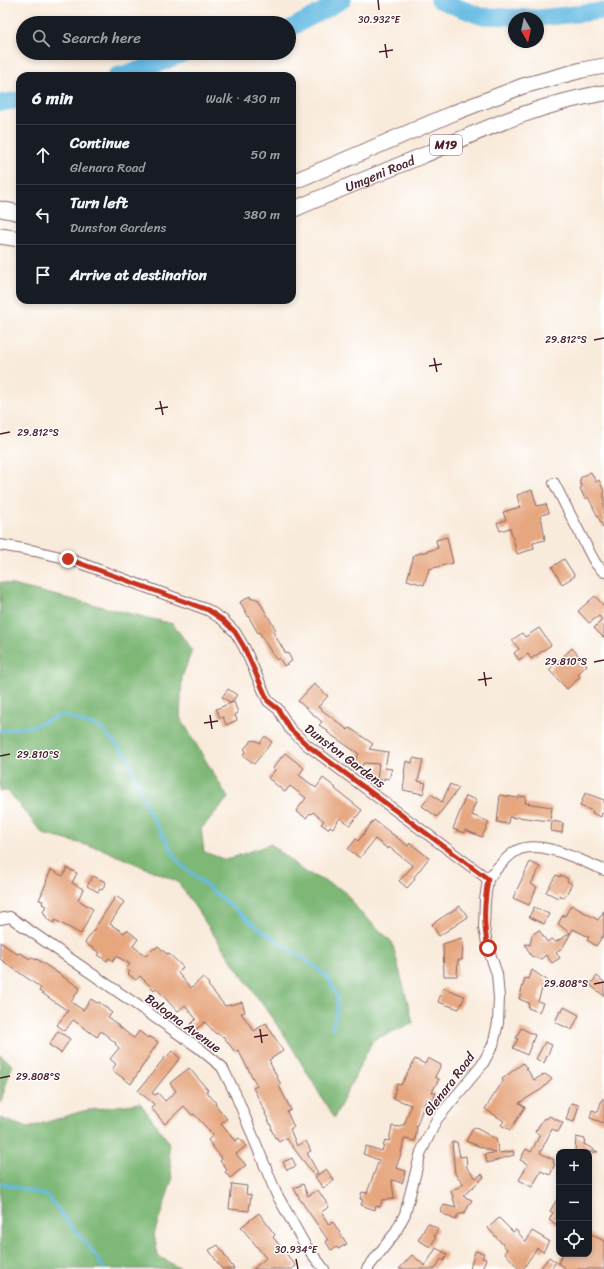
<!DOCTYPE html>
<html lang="en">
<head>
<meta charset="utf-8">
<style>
	:root { --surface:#171b24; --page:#20242c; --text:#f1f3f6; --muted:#9ea1a6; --line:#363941 }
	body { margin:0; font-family:Sriracha,sans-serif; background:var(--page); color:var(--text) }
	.controls { position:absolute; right:12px; bottom:12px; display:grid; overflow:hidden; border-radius:8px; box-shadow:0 2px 6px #0003 }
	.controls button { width:36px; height:36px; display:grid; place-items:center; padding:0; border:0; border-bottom:1px solid var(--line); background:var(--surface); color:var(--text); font:20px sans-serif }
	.compass { position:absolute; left:508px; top:12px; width:36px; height:36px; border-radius:50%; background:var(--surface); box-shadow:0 2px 6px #0003; rotate:171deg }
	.stop { position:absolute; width:12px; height:12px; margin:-9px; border:3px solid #c8321e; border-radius:50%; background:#fff }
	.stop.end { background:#c8321e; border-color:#fff; box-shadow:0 1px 4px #0008 }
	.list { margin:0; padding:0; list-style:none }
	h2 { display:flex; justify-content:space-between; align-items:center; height:52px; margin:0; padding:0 16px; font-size:17px }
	h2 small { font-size:13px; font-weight:400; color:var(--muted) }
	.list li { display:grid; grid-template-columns:26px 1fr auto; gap:12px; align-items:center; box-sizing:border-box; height:60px; padding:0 16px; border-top:1px solid var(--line) }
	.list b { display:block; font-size:15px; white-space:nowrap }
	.list p { margin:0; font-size:13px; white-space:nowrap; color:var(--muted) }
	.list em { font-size:13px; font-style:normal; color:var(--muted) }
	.icon { flex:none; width:22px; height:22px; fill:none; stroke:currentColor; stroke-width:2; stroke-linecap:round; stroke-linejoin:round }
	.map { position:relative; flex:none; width:604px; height:1269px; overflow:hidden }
	.search { position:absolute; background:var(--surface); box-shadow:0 2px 6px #0003; left:16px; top:16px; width:280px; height:44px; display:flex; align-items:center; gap:10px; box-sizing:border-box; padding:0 14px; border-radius:22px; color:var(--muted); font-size:15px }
	.panel { position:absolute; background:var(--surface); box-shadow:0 2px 6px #0003; left:16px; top:72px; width:280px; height:232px; border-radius:12px }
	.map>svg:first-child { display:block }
	.forest { fill:#7eb877; stroke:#646c51 }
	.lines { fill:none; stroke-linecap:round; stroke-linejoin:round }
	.stream { stroke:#66bbe3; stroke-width:3 }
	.river { stroke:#66bbe3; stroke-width:17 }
	.building { fill:#e6a67e }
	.minor-casing { stroke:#876669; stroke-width:12 }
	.highway-casing { stroke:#876669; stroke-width:17 }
	.minor { stroke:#fff; stroke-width:10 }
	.highway { stroke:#fff; stroke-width:15 }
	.route { stroke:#c8321e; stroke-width:5 }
	.ticks { fill:none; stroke:#4a1f2b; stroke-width:1.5 }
	.labels { text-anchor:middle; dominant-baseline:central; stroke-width:3; stroke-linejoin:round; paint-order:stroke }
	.shield { fill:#fff; stroke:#80626b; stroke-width:1 }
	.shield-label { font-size:12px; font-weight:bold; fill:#4a1f2b }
	.street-label { font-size:13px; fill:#4a1f2b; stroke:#fff }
	.ticks-label { font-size:10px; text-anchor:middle; fill:#4a1f2b; stroke:#fff; stroke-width:3; stroke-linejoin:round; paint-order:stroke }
</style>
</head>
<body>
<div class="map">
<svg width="604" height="1269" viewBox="0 0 604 1269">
	<rect width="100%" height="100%" fill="#fff"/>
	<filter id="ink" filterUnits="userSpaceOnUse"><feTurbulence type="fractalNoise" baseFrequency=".025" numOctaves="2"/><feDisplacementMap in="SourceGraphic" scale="8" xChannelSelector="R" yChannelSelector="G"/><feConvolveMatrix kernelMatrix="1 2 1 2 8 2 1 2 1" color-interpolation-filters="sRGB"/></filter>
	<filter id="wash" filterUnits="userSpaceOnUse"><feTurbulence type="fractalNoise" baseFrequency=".012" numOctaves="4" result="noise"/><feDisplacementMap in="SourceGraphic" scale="16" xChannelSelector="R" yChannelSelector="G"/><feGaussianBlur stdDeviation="0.9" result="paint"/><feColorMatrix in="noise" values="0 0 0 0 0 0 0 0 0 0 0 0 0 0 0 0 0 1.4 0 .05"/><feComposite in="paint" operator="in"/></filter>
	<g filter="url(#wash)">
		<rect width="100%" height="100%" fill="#f9ebdb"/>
		<path class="forest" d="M0,582L173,624L192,650L182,677L180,717L228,798L201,829L204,852L226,860L271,844L303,871L343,890L360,912L392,942L413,1023L373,1040L334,1118L287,1039L233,963L178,882L102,849L43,834L8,791H0Z
			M0,1055L12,1065L0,1104Z
			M140,1103L168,1141L172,1180L154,1234L158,1256L181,1269H0V1118L28,1128L83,1111Z"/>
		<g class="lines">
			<path class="stream" d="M0,731L33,726L62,715L101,728L128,757L147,808L179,863L257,927L306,960L328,978L337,996V1011L332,1028
				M0,1184H4L48,1196L69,1224L90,1248L104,1269"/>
			<path class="river" d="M439,0L480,16L537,18
				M538,18L604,11
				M289,29L343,0
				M116,76L156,65L185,53
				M0,103L20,100"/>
		</g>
		<g id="blocks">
			<path class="building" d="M591,472L596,482L599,480L604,491V529L588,497L585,499L580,488L582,487L579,481L581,480L580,478Z
				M532,490L537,506L546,504L549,513L541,515L545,540L533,543L534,549L517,554L510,528L500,531L497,523L506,520L503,512L520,507L517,495Z
				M447,537L453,563L429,569L424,585L407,580L414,555L438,548L436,540Z
				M564,559L575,576L562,584L552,567Z
				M250,596L251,599L255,598L257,600L258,599L276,630L273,632L286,654L288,653L292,661L284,666L279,658L277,660L273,655L259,632L258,633L240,602Z
				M595,596L604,606V638L594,628L602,620L599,616L589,623L578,611Z
				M539,628L551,645L531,659L528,654L519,660L514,653L519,649L512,640L522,633L525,637Z
				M572,648L587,665L578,674L580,677L567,689L549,670Z
				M314,684L328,696L318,707L348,730L350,728L373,744L369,749L388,752L385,768L392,769L389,779L384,778V780L377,779L379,764L364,763L360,768L353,763L359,754L327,732L328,731L319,725L322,722L298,701Z
				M228,689L237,695L231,703L234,702L238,713L235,715L237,720L226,725L223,717L220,718L216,709L231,703L222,697Z
				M265,736L272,742L254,764L243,755L246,751L244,749L252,740L254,741L255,740L260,743Z
				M285,753L304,768L299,775L316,788L323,778L336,788L335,789L362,810L350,825L340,818L333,828L330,826L328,829L321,824L324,821L313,812L311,814L310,813L306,818L296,811L306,798L290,786L285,792L268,778L275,770L273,768Z
				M413,758L423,760L418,781L426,783L423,794L403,790L405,775L404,774L406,761L412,763Z
				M450,784L459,788L437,817L422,806L431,794L442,802Z
				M585,793L604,800V814L602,813L601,817L592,813L593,811L580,806Z
				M500,795L518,798L519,796L526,797L525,803L552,807L550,821L517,817L516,818L509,817L508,824L497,822Z
				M466,796L477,800L472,811H473L472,815L489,822L482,837L465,830L464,833L453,829Z
				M374,820L408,846L410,843L429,858L414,877L415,879L407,888L399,881L413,866L389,847L388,849L375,839L360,858L348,849L356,839L358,841Z
				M552,821L563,823L562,833L551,831Z
				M530,862L540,867L531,884L537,887L529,905L513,898Z
				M67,868L77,873L72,883L83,889L78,900L93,909L81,934L55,920L54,923L48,920L43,911L46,906L42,904L43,901L39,900L47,881H46L51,870L63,876Z
				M556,875L560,877L561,875L568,879L567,881L572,884L564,898L559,895L558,898L546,892Z
				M93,876L106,882L102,890L100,889L98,892L87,886Z
				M116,896L124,902L110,924L124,933L127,930L138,939L133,946L146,956L154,948L155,949L158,946L167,954L168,953L183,967L178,973L191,988L203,977L209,984L208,985L225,1006L242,1002L245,1012L241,1013L254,1031L266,1023L283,1051L269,1060L271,1063H270L281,1085L279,1086L291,1110L287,1112L294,1127L290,1129L297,1146L306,1141L311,1151L307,1153L318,1173L314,1175L286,1138L279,1142L276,1137L275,1138L271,1129L272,1128L265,1113H266L253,1088L257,1086L238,1050L235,1052L223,1036L222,1037L217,1033L216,1034L205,1022L193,1032L187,1028L196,1019L185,1005L178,1011L176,1010L156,988L154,990L140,976L136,980L128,974L130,972L126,969L130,964L116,956L113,961L109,958L107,961L98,955L100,953L85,943Z
				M571,905L598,920L604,911V934L596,946L587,940L589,937L573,929L563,947L556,953L560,958L552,963L546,955L541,959L531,956L525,944L530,945L532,935L539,930L547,942L551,939L556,942L570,933L558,924L563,915L565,916Z
				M460,906L468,917L439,936L432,924Z
				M534,907L549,914L544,924L529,917Z
				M461,938L463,943L462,960H458L457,976H444L443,944Z
				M0,942L17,954L20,953L30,959L31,957L36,960L37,959L80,988L71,1002L83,1010L91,999L97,1003L99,1002L108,1009V1010L112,1013L108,1017L132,1037L134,1038L139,1031L148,1038L149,1036L158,1042L131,1084L112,1070L116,1064L110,1059L119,1048L115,1044L116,1043L101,1031L97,1037L73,1020L65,1031L57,1025L68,1011L39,991L41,988L0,959Z
				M532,970L548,981L545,987L543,986L538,1001L543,1003L539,1012L528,1008L529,1003L519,999L525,978L529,979Z
				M597,976L604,982V996L590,985Z
				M443,988L465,996L459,1009L438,1002Z
				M564,1007L579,1015L572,1030L555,1022L560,1011L562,1012Z
				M521,1028L535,1035L527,1055L513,1048L518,1039L516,1038Z
				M58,1031L70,1039L61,1053L49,1045Z
				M545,1042L552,1045L544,1063L536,1059Z
				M172,1051L180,1058L152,1093L155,1095L158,1093L165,1101L176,1091L170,1083L189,1068L208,1090L206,1091L216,1103L215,1104L227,1119L221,1124L235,1141L239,1138L246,1146L236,1154L246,1165L230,1178L225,1172L227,1170L220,1161L222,1159L208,1140L213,1135L194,1114L192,1115L184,1106L165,1124L151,1108L154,1104L138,1091L166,1056L167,1057Z
				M428,1058L441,1065L435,1077L439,1079L432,1092L436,1093L432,1102L426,1099L416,1128H417L415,1141L404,1139L401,1154L396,1168L406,1171L402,1183L392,1180L394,1199L382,1200L380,1207L376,1206L375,1210L361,1205L363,1200L360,1199L362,1192L367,1193L379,1160L363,1154L366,1146L382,1151L385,1140L389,1141L392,1126L401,1127V1125H404L411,1105L393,1098L397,1084L401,1085L415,1059L425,1064Z
				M523,1063L534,1080L545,1074L552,1079L542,1089L519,1103L525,1107L510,1130L501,1125L504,1121L485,1109L503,1081L502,1079Z
				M602,1099H604V1123L590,1118L592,1110L598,1112Z
				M571,1103L579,1105L574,1122L566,1120Z
				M549,1116L563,1123L558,1132L552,1129L540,1153L554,1160L553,1163L555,1164L550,1175L541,1171L532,1187L519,1180L528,1164L520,1160L526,1149L531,1152L540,1135L535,1132L544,1118L547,1119Z
				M474,1127L496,1139L499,1153L513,1151L514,1155L487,1163L485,1154L496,1153L466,1141Z
				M576,1137L585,1139L584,1144L598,1152H575Z
				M452,1142H457L460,1157L466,1156L467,1168L476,1178L482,1174L484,1177L463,1196L472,1200L464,1214H459L455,1220L440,1212L444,1205L456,1208L451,1191L464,1184L455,1174Z
				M292,1158L296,1166L287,1170L283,1162Z
				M326,1169L334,1180L323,1188L315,1177Z
				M232,1184L247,1186L246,1194L251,1195L249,1211L229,1209Z
				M303,1184L308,1196L318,1190L329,1207L321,1212L329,1225L333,1222L347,1244L338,1249L337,1247L331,1250L326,1242L328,1240L299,1198L294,1188Z
				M559,1196V1226L549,1220L553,1213L550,1211Z
				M259,1213L275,1235L273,1237L296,1266L292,1269H253L266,1258L241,1227Z
				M499,1218L513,1232L516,1230L526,1242L532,1231L549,1241L543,1252L537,1248L523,1269H519L505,1253L507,1249L488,1228Z
				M428,1223L438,1229L434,1236L436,1237L430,1247L418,1240Z
				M589,1233L604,1241V1269H567L558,1263L563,1254H589Z
				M218,1245L234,1269H222L209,1250Z
				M436,1248L447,1254L444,1261L441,1259L435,1269H399L412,1255L425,1266Z
				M475,1251L484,1253L482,1258L486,1259L482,1269H470Z
				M549,1257L556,1262L551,1269H540Z"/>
		</g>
	</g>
	<g filter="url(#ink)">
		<use href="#blocks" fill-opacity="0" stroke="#876669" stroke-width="1"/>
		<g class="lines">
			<g class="minor-casing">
				<path id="minor" d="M554,483L592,557L596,564L604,572
					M0,545L35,551L69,559L208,610L223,620L235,632L244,647L268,701L278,709L290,729L307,745L488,879
					M488,879C496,869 505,858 516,851C540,838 581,861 604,870
					M0,919L10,917L199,1048L222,1067L236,1095L276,1193L305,1245L324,1269
					M367,1269L395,1233L405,1214L421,1152L437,1119L482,1065L493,1045L498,1023L499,998L497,974L488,948L484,928L485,900L488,879"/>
			</g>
			<g class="highway-casing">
				<g id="highway">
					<path d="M292,182L331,166L456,112L523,86L582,70L604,66"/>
					<path d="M0,209L20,213"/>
					<path id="s1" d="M292,210C336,191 380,173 424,155C482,130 541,103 604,93"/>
					<path d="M0,236L20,239"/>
				</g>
			</g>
			<use href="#minor" class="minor"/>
			<use href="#highway" class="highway"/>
		</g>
	</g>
	<g class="lines" filter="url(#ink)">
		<path class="route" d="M68,559L208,610L223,620L235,632L244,647L268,701L278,709L290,729L307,745L488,879C484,905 483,923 488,948"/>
	</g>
	<path class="ticks" d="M378,0L379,10M385,44L387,58M379,52L393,50M594,340L604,338M434,358L437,372M429,366L442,364M160,401L163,415M155,409L168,407M0,434L10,432M594,662L604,660M484,672L486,686M478,680L492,678M210,715L212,729M204,723L218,721M0,756L10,754M594,984L604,982M260,1029L262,1043M254,1037L268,1035M0,1078L10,1076M296,1259L298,1269"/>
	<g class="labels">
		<rect class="shield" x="430" y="135" width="32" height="20" rx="3"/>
		<g class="shield-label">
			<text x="446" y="145">M19</text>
		</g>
		<g class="street-label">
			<text stroke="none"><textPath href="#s1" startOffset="95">Umgeni Road</textPath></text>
			<text transform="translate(345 756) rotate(37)">Dunston Gardens</text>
			<text transform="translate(183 1023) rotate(36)">Bologna Avenue</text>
			<text transform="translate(449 1084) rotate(-53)">Glenara Road</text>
		</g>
	</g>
	<g class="ticks-label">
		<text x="379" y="23">30.932°E</text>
		<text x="566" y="343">29.812°S</text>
		<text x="38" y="436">29.812°S</text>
		<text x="566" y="665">29.810°S</text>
		<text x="38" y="758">29.810°S</text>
		<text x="566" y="987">29.808°S</text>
		<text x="38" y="1080">29.808°S</text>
		<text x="296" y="1253">30.934°E</text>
	</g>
</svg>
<div class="controls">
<button>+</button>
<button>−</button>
<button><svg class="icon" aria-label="locate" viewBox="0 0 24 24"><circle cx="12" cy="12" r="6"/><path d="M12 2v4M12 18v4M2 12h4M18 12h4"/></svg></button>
</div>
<svg class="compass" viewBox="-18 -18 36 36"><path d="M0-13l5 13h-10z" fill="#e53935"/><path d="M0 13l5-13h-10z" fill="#9ea1a6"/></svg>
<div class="stop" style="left:488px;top:948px"></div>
<div class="stop end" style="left:68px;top:559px"></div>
<div class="search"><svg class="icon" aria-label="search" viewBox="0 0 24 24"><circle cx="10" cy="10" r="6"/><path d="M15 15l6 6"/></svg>Search here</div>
<section class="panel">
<h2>6 min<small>Walk · 430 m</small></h2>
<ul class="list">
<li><svg class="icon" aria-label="ahead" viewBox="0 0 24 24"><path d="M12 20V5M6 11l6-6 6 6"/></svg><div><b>Continue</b><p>Glenara Road</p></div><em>50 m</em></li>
<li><svg class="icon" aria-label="left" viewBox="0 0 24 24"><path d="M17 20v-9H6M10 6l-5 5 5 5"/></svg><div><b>Turn left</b><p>Dunston Gardens</p></div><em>380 m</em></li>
<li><svg class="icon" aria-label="arrive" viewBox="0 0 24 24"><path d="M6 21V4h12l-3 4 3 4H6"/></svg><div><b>Arrive at destination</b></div></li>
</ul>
</section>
</div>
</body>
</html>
